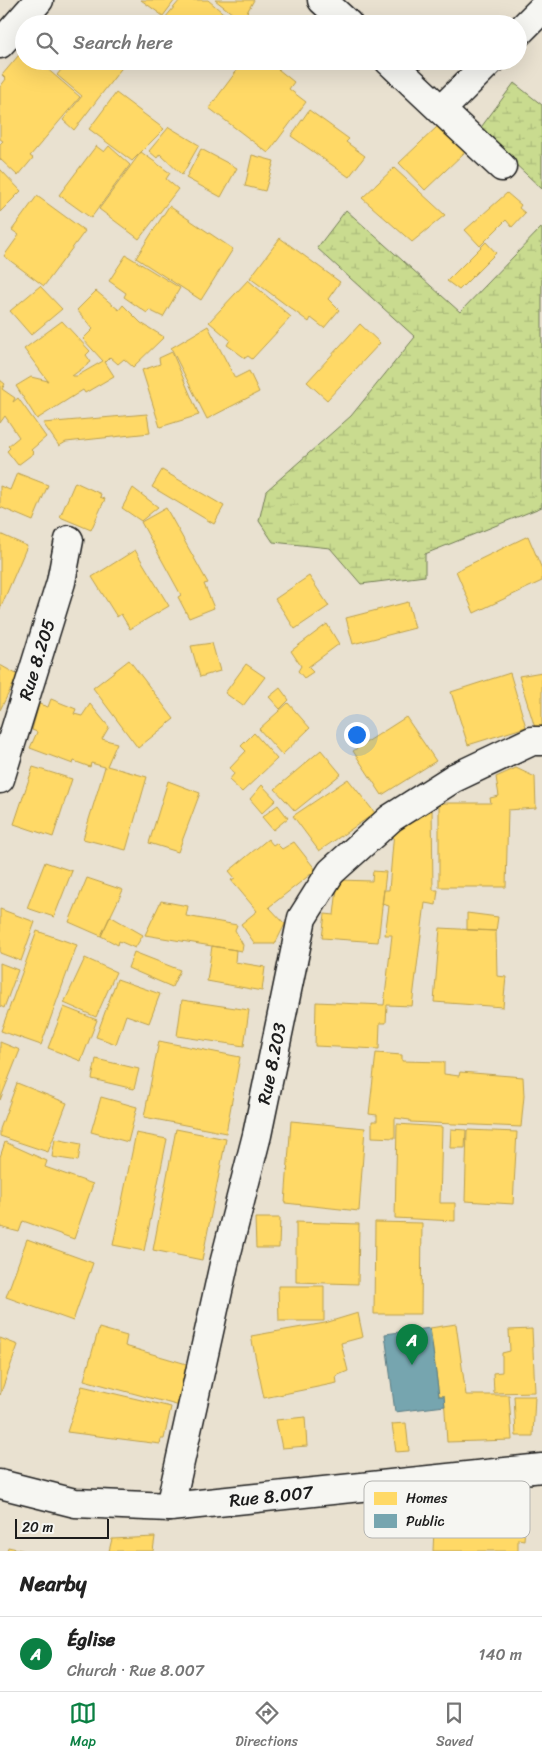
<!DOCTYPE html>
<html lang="en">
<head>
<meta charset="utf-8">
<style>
	:root { --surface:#fff; --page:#f6f6f6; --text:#222; --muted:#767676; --line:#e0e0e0; --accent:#0b8043 }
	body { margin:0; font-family:Sriracha,sans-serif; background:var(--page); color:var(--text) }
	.scale { position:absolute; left:15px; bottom:12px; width:94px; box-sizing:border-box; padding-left:5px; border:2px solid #1c1c1c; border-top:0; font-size:14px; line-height:18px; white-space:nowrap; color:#1c1c1c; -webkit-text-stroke:4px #f6f6f2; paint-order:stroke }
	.you { position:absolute; left:356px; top:734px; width:18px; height:18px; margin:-12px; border:4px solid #fff; border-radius:50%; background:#1a73e8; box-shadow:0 0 0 8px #1a73e833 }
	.badge { display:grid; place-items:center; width:32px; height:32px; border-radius:50%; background:var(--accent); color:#fff; font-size:16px; font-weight:700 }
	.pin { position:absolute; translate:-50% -41px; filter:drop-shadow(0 1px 2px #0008) }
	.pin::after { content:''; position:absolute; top:26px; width:18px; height:15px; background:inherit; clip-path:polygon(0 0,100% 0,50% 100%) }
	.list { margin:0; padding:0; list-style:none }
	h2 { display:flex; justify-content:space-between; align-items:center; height:65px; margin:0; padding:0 20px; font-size:21px }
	h2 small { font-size:16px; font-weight:400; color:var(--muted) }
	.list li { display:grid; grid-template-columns:32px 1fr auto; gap:15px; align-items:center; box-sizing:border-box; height:75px; padding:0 20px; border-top:1px solid var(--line) }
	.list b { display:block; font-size:19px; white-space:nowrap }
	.list p { margin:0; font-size:16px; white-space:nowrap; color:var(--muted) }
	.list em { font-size:16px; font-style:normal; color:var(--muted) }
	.icon { flex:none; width:28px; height:28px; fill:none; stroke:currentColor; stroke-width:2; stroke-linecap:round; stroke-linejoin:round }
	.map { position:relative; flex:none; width:542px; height:1551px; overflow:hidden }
	.search { position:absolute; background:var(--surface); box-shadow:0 5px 20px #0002; left:15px; right:15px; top:15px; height:55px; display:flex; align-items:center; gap:12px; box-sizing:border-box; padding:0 18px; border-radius:28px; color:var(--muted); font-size:19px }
	.sheet { height:140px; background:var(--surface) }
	nav { display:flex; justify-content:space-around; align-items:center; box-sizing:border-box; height:70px; border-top:1px solid var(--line); background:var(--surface); font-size:14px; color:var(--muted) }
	nav a { display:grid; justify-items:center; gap:2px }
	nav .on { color:var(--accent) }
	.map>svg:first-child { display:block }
	.wetland { fill:url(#wetland-marsh); stroke:#727c56 }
	.homes { fill:#ffd966; stroke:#bba050 }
	.public { fill:#76a5af; stroke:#5b7c83 }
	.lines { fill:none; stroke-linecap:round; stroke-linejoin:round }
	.minor-casing { stroke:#1c1c1c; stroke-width:31 }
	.minor { stroke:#f6f6f2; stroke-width:28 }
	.labels { text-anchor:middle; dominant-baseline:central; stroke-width:5; stroke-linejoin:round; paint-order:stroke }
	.street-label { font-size:18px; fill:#1c1c1c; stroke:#f6f6f2 }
	.key { fill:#f6f6f2; stroke:#b5b5b2; stroke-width:1 }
	.key-label { font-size:14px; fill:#1c1c1c }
</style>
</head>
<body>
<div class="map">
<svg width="542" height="1551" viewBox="0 0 542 1551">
	<defs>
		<pattern id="wetland-marsh" width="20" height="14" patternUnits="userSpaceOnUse" patternTransform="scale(1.25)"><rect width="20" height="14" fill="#c9db8f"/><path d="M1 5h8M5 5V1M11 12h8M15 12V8" fill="none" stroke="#acbb7b"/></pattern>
	</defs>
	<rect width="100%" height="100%" fill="#e9e1d0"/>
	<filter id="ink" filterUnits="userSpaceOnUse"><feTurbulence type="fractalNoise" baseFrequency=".02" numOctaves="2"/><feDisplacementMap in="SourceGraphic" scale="10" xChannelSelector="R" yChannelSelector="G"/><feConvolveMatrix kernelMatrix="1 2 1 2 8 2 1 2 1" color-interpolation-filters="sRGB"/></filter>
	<g filter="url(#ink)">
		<path class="wetland" d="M514,83L542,105V189L479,130Z
			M346,210L460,312L542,227V507L425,554V576L361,584L330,548L273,542L259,521L266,491L351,416L415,337L317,248Z"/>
		<path class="homes" d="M141,0H175L163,16Z
			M180,0H208L236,24H160Z
			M215,0H254L242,21Z
			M24,49V61H38L80,97L30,156L33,158L18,176L0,159V144L3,141L0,139V87L6,79L2,75Z
			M68,61H127L74,130L63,120L82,96L57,75Z
			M244,61H268L294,82L289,89L306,102L268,153L209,108Z
			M116,93L164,129L132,161L89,129Z
			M309,110L349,139L346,142L365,156L349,177L291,136Z
			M439,125L465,152L425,190L399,163Z
			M169,127L199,145L182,175L160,154L157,158L149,151Z
			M96,146L104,152L109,146L130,165L91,218L59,195Z
			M201,149L237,168L221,197L186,178Z
			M141,152L170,173L166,179L178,189L139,239L99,209Z
			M252,155L274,161L265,191L245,186Z
			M394,168L445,215L412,242L362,198Z
			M0,169L21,191L0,212Z
			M507,193L521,205L519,208L525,213L512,227L506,220L480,246L465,230Z
			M37,196L85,231L44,286L4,256L19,235L12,230Z
			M169,206L233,249L201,300L136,258Z
			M280,238L340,282L328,299L339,310L324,328L311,318L309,322L250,278Z
			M486,242L496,253L459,290L447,281Z
			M126,255L180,288L163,317L149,310L147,313L124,297L126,293L109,281Z
			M248,280L291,317L252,359L248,356L245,358L227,345L230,340L209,322Z
			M40,286L62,309L31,335L10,311Z
			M96,291L119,310L123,305L141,323L164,337L133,367L124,359L118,364L110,357L105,362L114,376L85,393L83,390L37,419L16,386L31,377L48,381L24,349L62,321L90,351L86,355L91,362L72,376H77L103,361L83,339L93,329L77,310Z
			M360,324L380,343L327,400L307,382Z
			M208,326L235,378L249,371L259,392L207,419L171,348Z
			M172,352L199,415L160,427L142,370L160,364L159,358Z
			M0,380L5,384L2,389L15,398L13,402L18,398L46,437L31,450L34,453L18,465L7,451L10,448L8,446L19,437L5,416L0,423Z
			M147,414L150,433L66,442L59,446L43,423Z
			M162,470L224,506L214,524L152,487Z
			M17,473L48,485L33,521L0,507V486L10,490Z
			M75,482L101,494L100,497L105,499L91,530L60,517Z
			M133,488L158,507L141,521L122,508Z
			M166,508L208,583L204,584L214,608L189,618L178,597L181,595L141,522Z
			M0,534L27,546L0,609Z
			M528,536L542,569V581L474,613L456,571Z
			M135,550L169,606L130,629L121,614L117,617L92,577Z
			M309,576L329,606L295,629L275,599Z
			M408,602L415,628L353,644L346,618Z
			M327,624L339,644L308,667L313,672L304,678L298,671L301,666L291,651Z
			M212,643L220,671L200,677L191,646Z
			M129,660L174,719L138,748L93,688Z
			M246,664L265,677L243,706L225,693Z
			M0,665L18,675L0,710Z
			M542,672V726L535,728L519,676Z
			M510,673L526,727L468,745L451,692Z
			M280,688L289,700L280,709L269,697Z
			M51,699L76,709L74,714L82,716L90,704L109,727L102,739L117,743L107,766L147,777L126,850L83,839L105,767L91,763L90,767L74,761L73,764L30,748L37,732L32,730L39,704L48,707Z
			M288,703L310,728L282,755L259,729Z
			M406,717L436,761L382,795L353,751Z
			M254,733L277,759L242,792L229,780L234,774L230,768L246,751L241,746Z
			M321,750L341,774L295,811L275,789Z
			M33,767L72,779L53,837L14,824Z
			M516,768L535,777L536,808L508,810L506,887H439V803H491L490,798L499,796L496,777Z
			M348,779L375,813L319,851L293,816Z
			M168,781L200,793L178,852L149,843Z
			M262,785L276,800L262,813L250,799Z
			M278,805L288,818L273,830L262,817Z
			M432,806L433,890H438L436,905L425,903L412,1006L387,1005L386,1023H380L379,1049L315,1046L316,1002L384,1005L392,935H385L389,906L382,904L384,890H389L394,831Z
			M268,839L273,845L276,843L282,849L294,842L316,870L269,907L285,924L275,944H255L241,924L257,911L231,880L235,878L229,871Z
			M45,862L72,871L54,917L27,908Z
			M373,871L386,872L378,942L322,938L325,914L334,915L338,880L372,881Z
			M87,878L123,890L101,936L69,922Z
			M161,901L188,906L186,916L237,925L235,930L243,945L242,951L145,935Z
			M0,909L35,922L21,961L0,953Z
			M467,913L498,917L496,931L467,930Z
			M110,916L143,935L135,948L119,941L118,945L101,936Z
			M440,928L496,931L497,976L506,977L503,1007L434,1002Z
			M37,931L77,945L41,1045L1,1031Z
			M212,946L236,950L235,962L265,967L262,991L207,981Z
			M134,952L180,970L172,987L128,968Z
			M85,958L116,972L96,1017L64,1003Z
			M0,963L18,970L4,1008L0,1006Z
			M117,979L160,994L149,1023L126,1015L116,1044L96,1037Z
			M182,1000L249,1010L244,1046L177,1036Z
			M64,1007L97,1020L81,1061L48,1048Z
			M159,1041L240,1057L226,1133L144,1117Z
			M0,1042L20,1050L0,1100Z
			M376,1053L402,1055V1061L444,1062V1074L459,1076L460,1072L523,1077L524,1096L521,1127L410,1122V1120L395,1118V1138L372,1137V1121H377V1115L369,1114Z
			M96,1059L139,1069L134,1089L92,1079Z
			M17,1083L67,1103L48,1152L0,1136V1129Z
			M101,1097L137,1107L128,1142L91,1132Z
			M291,1121L365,1128L359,1211L285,1203Z
			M397,1124L442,1127L440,1203H455V1221L395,1218Z
			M176,1129L226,1139L202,1260L153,1250Z
			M451,1129L466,1130L465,1148H450Z
			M467,1130L517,1132L513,1204L465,1201Z
			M136,1133L167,1139L144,1251L113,1245Z
			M55,1139L81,1144L78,1161L52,1157Z
			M5,1142L47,1161L45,1167L93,1184L74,1239L23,1221L19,1232L0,1227V1157Z
			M255,1218H280L279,1248H256Z
			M296,1222L359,1224L358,1284L296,1282Z
			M375,1222L422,1223L421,1314H374Z
			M27,1239L93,1263L73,1321L6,1297Z
			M278,1286H324V1321H279Z
			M358,1313L363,1337L341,1343L348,1371L336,1376L337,1383L264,1398L251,1336L325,1323Z
			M456,1324L466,1395H509L512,1440L447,1442L444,1396H439L430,1328Z
			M99,1328L127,1336L125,1346L190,1365L180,1406L84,1380Z
			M532,1329L535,1392L494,1393L493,1373L502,1372V1353L510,1351L509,1330Z
			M0,1338L18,1345L0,1395Z
			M82,1386L171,1407L164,1439H161L160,1444L67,1432Z
			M514,1396H535L533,1436H516Z
			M305,1417L307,1446L282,1448L276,1420Z
			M406,1423L409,1451L396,1452L392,1424Z
			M443,1526L498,1528V1531L512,1532V1527H525L524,1540L518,1539V1551H433L434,1529Z
			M155,1537L153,1551H109L112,1539Z
			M8,1547L26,1551H7Z"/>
		<path class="public" d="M430,1328L439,1396H444L445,1406L395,1412L385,1334Z"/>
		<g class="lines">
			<g class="minor-casing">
				<g id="minor">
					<path d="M322,0L348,24"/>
					<path d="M518,33L542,9"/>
					<path d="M0,44L39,0"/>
					<path d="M389,61L441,110L490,61"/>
					<path d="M441,110L502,167"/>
					<path id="s1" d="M0,779L61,582L69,540"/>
					<path id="s2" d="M0,1484L75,1503L170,1507L542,1468"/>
					<path id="s3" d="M170,1507L224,1264L257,1135L302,918L331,872L391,818L454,778L532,741H542"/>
				</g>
			</g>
			<use href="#minor" class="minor"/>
		</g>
	</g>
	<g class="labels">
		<g class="street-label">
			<text stroke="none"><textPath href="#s1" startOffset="125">Rue 8.205</textPath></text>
			<text stroke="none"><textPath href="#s3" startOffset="455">Rue 8.203</textPath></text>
			<text stroke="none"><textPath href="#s2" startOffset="274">Rue 8.007</textPath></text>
		</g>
	</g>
	<rect x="364" y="1481" width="166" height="57" rx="8" class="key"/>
	<rect x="374" y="1492" width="23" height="13" fill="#ffd966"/>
	<rect x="374" y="1514" width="23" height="14" fill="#76a5af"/>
	<g class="key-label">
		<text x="406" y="1503">Homes</text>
		<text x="406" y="1526">Public</text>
	</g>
</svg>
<div class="scale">20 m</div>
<div class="you"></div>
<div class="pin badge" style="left:412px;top:1365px">A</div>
<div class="search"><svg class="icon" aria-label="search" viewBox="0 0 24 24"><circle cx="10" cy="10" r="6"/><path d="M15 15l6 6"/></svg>Search here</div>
</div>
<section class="sheet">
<h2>Nearby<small></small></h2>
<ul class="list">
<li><span class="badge">A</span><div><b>Église</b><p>Church · Rue 8.007</p></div><em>140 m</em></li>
</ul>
</section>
<nav>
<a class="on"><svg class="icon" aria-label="map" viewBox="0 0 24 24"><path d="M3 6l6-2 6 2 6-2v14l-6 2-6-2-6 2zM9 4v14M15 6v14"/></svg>Map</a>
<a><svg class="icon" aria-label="directions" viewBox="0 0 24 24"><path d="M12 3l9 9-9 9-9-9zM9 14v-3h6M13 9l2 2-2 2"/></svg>Directions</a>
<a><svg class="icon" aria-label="saved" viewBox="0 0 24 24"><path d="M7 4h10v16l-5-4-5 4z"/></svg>Saved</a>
</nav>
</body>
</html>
